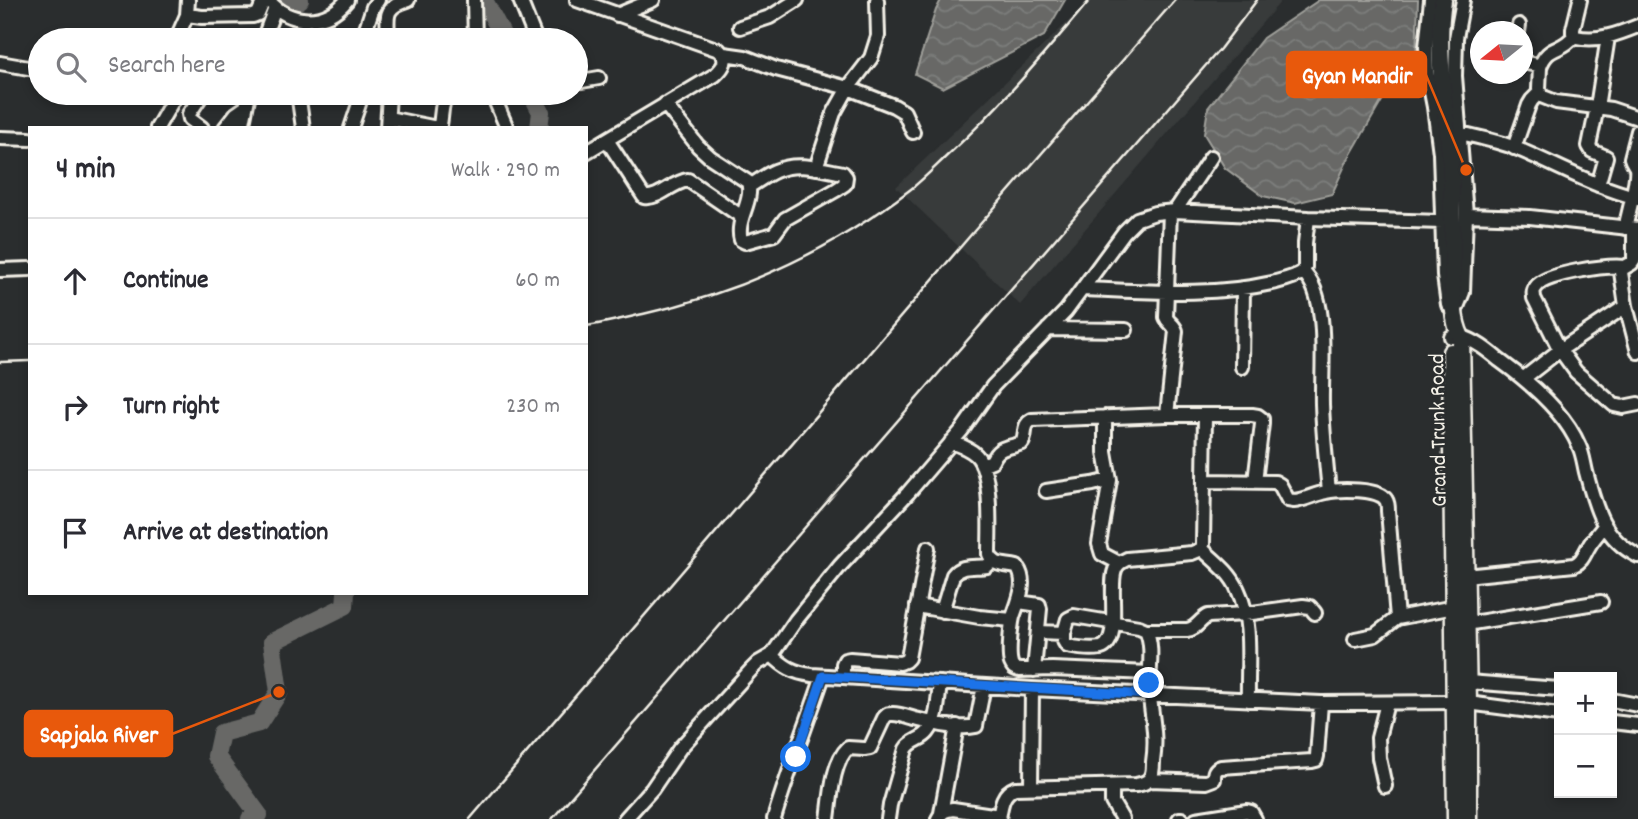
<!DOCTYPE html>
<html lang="en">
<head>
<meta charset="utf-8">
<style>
	:root { --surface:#fff; --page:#f2f2f3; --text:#2b2b33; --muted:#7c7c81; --line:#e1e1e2 }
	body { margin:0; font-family:Dekko,sans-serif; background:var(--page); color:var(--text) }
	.controls { position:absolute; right:21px; bottom:21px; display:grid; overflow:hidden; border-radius:0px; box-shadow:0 4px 10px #0003 }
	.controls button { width:63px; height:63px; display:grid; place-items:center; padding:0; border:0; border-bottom:2px solid var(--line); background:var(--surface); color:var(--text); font:35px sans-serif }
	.compass { position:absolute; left:1470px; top:21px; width:63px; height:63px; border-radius:50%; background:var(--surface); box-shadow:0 4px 10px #0003; rotate:252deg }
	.stop { position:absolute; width:21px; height:21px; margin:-16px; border:5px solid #1a73e8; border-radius:50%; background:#fff }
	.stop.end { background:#1a73e8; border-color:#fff; box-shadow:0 2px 7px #0008 }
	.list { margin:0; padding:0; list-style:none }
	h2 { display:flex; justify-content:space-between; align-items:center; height:91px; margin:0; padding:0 28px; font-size:30px }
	h2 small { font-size:23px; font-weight:400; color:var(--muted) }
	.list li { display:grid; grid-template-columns:46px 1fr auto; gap:21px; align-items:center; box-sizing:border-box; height:126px; padding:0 28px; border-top:2px solid var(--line) }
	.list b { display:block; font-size:26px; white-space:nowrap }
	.list em { font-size:23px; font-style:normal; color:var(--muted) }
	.icon { flex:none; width:38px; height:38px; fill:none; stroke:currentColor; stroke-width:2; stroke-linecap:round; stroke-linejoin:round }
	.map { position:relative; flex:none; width:1638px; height:819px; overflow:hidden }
	.search { position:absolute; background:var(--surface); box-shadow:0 4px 10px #0003; left:28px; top:28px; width:560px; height:77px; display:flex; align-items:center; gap:18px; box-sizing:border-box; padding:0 24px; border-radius:38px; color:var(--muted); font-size:26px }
	.panel { position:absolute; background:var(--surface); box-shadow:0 4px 10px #0003; left:28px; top:126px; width:560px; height:469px; border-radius:0px }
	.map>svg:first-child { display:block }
	.built { fill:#373a3a }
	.water { fill:url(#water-waves); stroke:#9f9f9a; stroke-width:2 }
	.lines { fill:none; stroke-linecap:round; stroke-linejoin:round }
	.river { stroke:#676866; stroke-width:18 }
	.minor-casing { stroke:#f4f1e8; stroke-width:18 }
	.major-casing { stroke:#f4f1e8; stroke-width:21 }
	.minor { stroke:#2a2d2e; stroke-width:12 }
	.major { stroke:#2a2d2e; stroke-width:16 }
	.rail { stroke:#f4f1e8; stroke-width:2.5 }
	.route { stroke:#1a73e8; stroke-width:9 }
	.labels { text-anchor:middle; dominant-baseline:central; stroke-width:5; stroke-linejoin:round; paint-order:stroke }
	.street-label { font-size:23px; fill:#f4f1e8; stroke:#2a2d2e }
	.leader { fill:none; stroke:#e8590c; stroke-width:2.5 }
	.callout-dot { fill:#e8590c; stroke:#2a2d2e; stroke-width:2.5 }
	.callout { fill:#e8590c; stroke:#e8590c; stroke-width:2.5 }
	.callout-label { font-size:24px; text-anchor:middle; font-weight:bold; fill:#fff }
</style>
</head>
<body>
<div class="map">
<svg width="1638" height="819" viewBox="0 0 1638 819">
	<defs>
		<pattern id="water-waves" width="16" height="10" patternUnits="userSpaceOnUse" patternTransform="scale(1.75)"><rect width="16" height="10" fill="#676866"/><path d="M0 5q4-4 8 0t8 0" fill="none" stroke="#7d7e7c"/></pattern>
	</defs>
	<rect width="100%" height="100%" fill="#2a2d2e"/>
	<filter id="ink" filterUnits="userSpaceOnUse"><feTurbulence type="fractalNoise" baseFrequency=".0143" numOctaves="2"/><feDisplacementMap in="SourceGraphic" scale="14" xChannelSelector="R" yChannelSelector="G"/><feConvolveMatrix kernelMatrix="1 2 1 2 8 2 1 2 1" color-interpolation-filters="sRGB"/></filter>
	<g filter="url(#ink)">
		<path class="built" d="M1087,0H1282L1020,305L896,187L1074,16Z"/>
		<path class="water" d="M941,0H1065L1044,36L943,88L915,74L936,10Z
			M1319,0H1418L1416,59L1401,68L1347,161L1332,194L1295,203L1263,196L1225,168L1204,134L1208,108L1263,38Z"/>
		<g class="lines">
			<path class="river" d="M278,0L284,7L300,0
				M484,0L505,40
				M531,93L541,112L539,128
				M250,819L259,815L216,756L221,733L259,723L279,692L272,642L345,606L346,593"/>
			<g class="minor-casing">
				<path id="minor" d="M268,0C290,25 325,27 347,0
					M474,0L475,40
					M520,0L536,40
					M577,0L719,50C729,59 724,67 715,75L586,152
					M1431,0L1426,47L1427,71L1434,107L1440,153L1444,276L1448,305
					M1580,0L1573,29V33L1576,37C1598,42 1618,34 1638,26
					M187,15L202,17L253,16L258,14L264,0
					M617,15L653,0
					M740,27L770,17L797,0
					M1518,32L1519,25
					M176,40L187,15L188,0
					M263,40L275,8
					M301,40L303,19
					M362,40L373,7L378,0
					M388,40C388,17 382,8 408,0
					M724,54L745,57L776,69L848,88L894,106L904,112L913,132
					M1522,62L1537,65L1540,67L1539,89L1541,96L1556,102L1611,109L1638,118
					M0,63L40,70
					M1540,67C1548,44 1561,53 1574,36
					M576,82L599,78
					M298,93L303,128
					M492,93L507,128
					M665,104L698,146L710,157L748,182C754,201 735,220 741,240L745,242L774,234L785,219L836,190L845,184L846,177L843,173C821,169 797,161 775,171C766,175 758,181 750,186
					M388,118L432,127H438L440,125C444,101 438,100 464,93
					M157,128L177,93
					M202,128L190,119L189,114L203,93
					M225,128L236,114L246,107
					M242,128L249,93
					M351,128L359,104L360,93
					M387,128L389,93
					M1460,133C1478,137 1496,141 1513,147C1555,164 1594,187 1638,198
					M0,138L30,139
					M607,140L644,197C660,199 672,182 688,180L742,217
					M1514,148L1529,105L1532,100L1539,93
					M816,168L834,113L848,88L871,58L878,36L877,0
					M1598,185L1606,157L1592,151L1589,146L1597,107L1608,37
					M1175,211L1211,157
					M1466,215L1530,217L1638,229
					M1625,228C1628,216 1638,178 1636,168C1635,165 1632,162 1631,158L1638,131
					M1634,229V260L1632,263L1622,269L1621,272L1626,306L1638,352
					M1625,267C1608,265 1545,273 1536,287C1532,292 1534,293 1534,298L1560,350L1576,372L1614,405L1623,407L1638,404
					M0,270L30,269
					M1303,272C1330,296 1321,370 1322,404C1323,433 1326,462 1329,491
					M1082,289C1145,291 1210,297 1272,283C1283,280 1294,278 1303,272L1305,267V243L1308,218
					M1455,312L1463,292L1466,215L1455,76L1456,38L1463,0
					M1048,329L1126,330
					M1451,337C1453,337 1461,337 1462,337C1476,341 1488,351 1499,360C1528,381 1565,412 1579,446C1583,454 1584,464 1586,472C1595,507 1603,539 1638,556
					M1242,367L1243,288
					M1524,378L1560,350L1626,306
					M1167,415L1176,331C1174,324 1168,323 1166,317L1170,212
					M1105,417V452L1110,480L1099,544L1102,554L1119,563
					M951,442C960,445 970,449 976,455C993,472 989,531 989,554C994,567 1005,564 1017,567C1028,582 1018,602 1013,617C1011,626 1008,654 1011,663C1013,668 1014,668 1019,670L1052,669L1150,673
					M982,465L992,461C999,445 1007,449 1022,443C1027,434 1022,425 1032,420L1167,415H1252L1258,416L1262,419V424L1255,481
					M1205,481L1275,482L1280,485L1288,500L1294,501C1305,500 1315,494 1326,492C1338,489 1380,488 1386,500C1388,503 1388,507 1388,511L1397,618
					M1046,491L1093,484L1110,480
					M1202,549C1215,561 1231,573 1238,590C1253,621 1247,667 1248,700
					M1465,576L1574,565C1583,561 1584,554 1589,546C1593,539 1599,533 1604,526
					M1019,602L1039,605L1040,609L1034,670
					M917,606L979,617L1012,620
					M942,611L953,575C961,564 975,568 987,566L992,561
					M1466,624L1601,602
					M1146,630H1187C1197,629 1199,620 1208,616L1245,614L1303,606L1310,607L1315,613
					M1064,633V641L1067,646C1077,648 1091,650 1101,648C1122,642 1108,587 1115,570C1117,564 1121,562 1127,559L1192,553L1202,549L1203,544L1205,416
					M1355,639L1375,635L1397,618L1454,607
					M772,655C784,667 794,673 812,675L1032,689L1321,703L1455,702
					M843,676V664L845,660L850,659L900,663L905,661L908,658L928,548
					M1468,682L1559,689
					M1612,700L1638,705
					M1468,703L1559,715
					M1612,722L1638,725
					M1150,780L1206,782L1214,779C1214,773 1214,769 1221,767L1312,761L1316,760L1317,756L1321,703
					M1112,786V802L1122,819
					M1385,786L1379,758L1378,738L1387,703
					M1031,787L1032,689
					M941,813L957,726
					M625,819L652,789L680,748L751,670L758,663L772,655L796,620L840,566L908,493L962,430L993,386L1066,311L1124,232L1137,219L1155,213L1175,211L1308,218L1442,222
					M774,819C788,771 807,724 823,676
					M828,819C831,798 832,763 848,748L864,749L870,748L884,718C888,714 887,714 893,714C900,714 908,717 915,719C932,723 959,730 976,726L984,686
					M888,819L890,805L906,749C911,740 922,740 928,732C938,720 938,698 940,683
					M938,819C942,811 946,810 953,809L999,816
					M999,819C1001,806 1002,793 1015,788L1136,785C1141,784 1147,783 1150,778C1153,774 1153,767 1153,762C1157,735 1152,721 1150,696C1147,675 1155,649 1146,630L1139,627L1074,616L1068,619L1064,633L1038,632
					M1179,819H1182
					M1196,819L1247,811L1251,812L1255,819"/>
			</g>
			<g class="major-casing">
				<path id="major" d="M1443,0C1434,59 1449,118 1451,177C1452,207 1452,238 1453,269C1453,291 1451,317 1461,337L1468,703V819
					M1451,352L1456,819"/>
			</g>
			<use href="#minor" class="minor"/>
			<use href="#major" class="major"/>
			<path class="rail" d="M586,326C606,323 625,318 643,314C741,292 832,250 911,189C925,178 937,165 950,153C1001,106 1045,53 1090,0
				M0,362L30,361
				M470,819L975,230L1175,0
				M552,819L1220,49L1257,0"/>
		</g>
	</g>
	<g class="lines" filter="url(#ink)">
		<path class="route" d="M796,757L823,676L1150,695L1149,683"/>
	</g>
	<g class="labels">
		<g class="street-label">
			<text transform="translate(1440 430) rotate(-91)">Grand Trunk Road</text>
		</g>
	</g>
	<path class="leader" d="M1466 170L1426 75M279 692L172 734"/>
	<g class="callout-dot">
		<circle cx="1466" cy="170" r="7"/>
		<circle cx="279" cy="692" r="7"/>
	</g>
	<g class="callout">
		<rect x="1287" y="52" width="139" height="45" rx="7"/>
		<rect x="25" y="711" width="147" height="45" rx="7"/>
	</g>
	<g class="callout-label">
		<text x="1357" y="83">Gyan Mandir</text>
		<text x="99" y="742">Sapjala River</text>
	</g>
</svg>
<div class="controls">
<button>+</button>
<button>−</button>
</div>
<svg class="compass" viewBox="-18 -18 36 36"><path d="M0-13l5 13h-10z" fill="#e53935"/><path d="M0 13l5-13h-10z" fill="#7c7c81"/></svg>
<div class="stop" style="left:796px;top:757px"></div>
<div class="stop end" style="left:1149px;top:683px"></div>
<div class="search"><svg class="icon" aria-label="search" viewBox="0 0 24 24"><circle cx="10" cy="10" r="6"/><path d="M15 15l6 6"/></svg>Search here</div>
<section class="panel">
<h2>4 min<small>Walk · 290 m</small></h2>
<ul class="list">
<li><svg class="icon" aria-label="ahead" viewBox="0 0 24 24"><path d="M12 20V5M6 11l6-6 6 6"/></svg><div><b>Continue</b></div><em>60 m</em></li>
<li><svg class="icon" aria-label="right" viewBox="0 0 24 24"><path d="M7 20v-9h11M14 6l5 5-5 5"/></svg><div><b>Turn right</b></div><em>230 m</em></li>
<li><svg class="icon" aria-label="arrive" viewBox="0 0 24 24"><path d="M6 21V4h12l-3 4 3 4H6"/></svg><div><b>Arrive at destination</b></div></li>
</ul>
</section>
</div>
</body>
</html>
